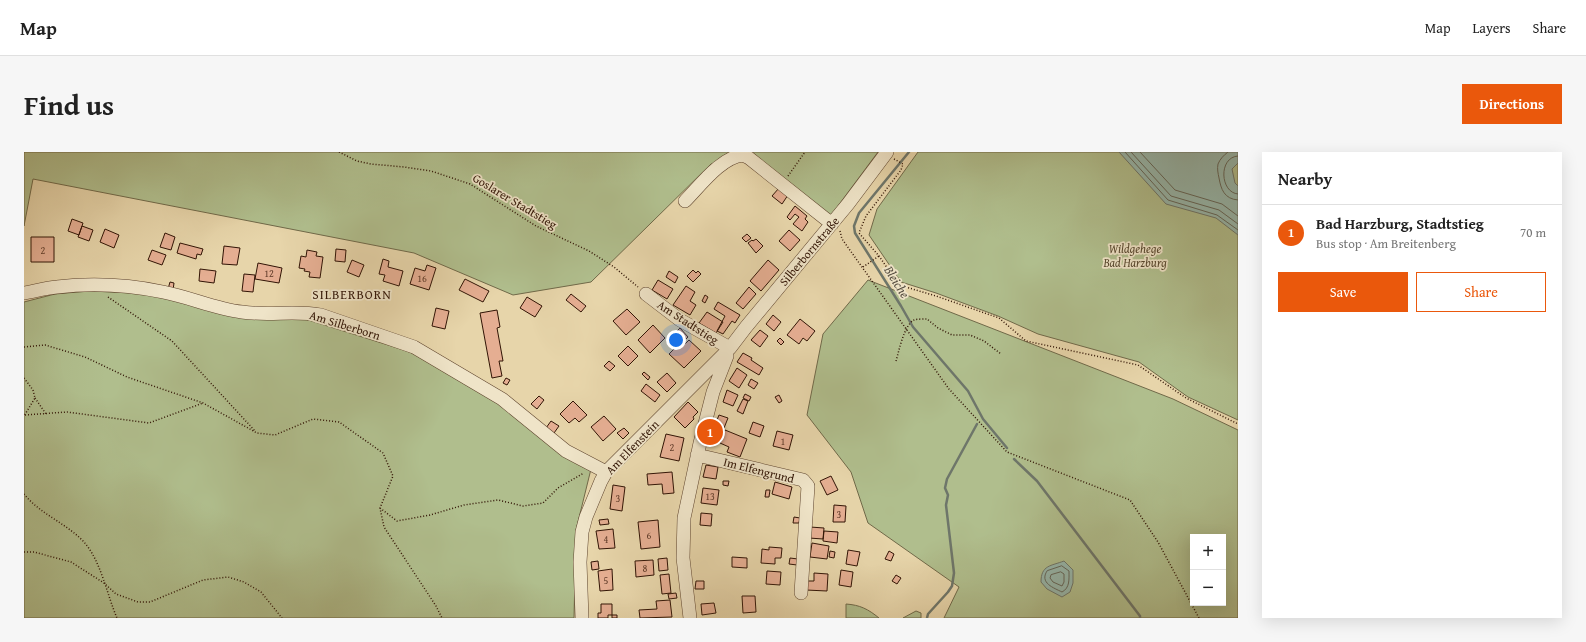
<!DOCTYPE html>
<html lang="en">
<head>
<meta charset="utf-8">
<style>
	:root { --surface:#fff; --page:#f6f6f6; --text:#222; --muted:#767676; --line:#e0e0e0; --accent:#ea580c }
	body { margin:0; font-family:"Gentium Book Plus",serif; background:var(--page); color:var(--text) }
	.controls { position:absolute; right:12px; bottom:12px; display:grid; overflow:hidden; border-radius:0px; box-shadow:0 4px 16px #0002 }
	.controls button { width:36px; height:36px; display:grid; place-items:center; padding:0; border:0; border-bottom:1px solid var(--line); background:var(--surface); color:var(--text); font:20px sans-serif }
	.you { position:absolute; left:652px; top:188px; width:14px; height:14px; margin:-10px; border:3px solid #fff; border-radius:50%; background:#1a73e8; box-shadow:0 0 0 6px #1a73e833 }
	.badge { display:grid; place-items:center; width:26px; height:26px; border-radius:50%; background:var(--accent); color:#fff; font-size:13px; font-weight:700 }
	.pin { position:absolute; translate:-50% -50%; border:2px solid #fff; box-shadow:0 1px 4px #0006 }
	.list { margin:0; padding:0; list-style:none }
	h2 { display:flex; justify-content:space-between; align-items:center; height:52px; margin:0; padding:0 16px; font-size:17px }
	h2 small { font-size:13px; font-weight:400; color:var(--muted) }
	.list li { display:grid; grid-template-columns:26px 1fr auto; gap:12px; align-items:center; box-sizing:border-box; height:56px; padding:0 16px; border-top:1px solid var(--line) }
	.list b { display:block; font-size:15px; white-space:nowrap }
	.list p { margin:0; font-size:13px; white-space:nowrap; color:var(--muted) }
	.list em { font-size:13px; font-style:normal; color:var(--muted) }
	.actions { display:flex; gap:8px; padding:12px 16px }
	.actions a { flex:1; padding:9px 0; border:1px solid var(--accent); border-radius:0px; text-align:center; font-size:14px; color:var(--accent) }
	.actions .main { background:var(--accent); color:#fff }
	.map { position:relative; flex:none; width:1214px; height:466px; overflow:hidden; border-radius:0px }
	header { display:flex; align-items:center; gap:24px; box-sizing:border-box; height:56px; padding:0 20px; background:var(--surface); border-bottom:1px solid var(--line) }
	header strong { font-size:19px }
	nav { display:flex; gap:22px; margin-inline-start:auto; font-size:14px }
	.intro { display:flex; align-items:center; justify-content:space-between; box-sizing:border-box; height:96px; padding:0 24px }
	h1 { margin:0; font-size:28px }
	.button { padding:10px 18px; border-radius:0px; background:var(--accent); color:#fff; font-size:14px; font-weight:700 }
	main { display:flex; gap:24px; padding:0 24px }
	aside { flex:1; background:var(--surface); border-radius:0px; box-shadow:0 4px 16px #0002 }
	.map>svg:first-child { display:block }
	.green { fill:#b0be8d; stroke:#706949; fill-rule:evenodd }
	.water { fill:#97b8ad; stroke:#6e766a }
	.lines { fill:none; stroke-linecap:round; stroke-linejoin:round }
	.shore { stroke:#646659; stroke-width:1 }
	.stream { stroke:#6e766a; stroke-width:2.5 }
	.building { fill:#e5ae92; stroke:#311405 }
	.minor-casing { stroke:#5e442e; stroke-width:14 }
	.path { stroke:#311405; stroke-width:1.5; stroke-dasharray:1 2; stroke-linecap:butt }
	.minor { stroke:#efe4c8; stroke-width:13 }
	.labels { text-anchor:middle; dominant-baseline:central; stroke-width:3.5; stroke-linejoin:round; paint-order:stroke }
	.number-label { font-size:10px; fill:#5e3a28 }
	.street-label { font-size:12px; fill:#311405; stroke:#efe4c8 }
	.park-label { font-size:12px; font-style:italic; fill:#57472e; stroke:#efe4c8 }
	.water-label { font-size:13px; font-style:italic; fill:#554d40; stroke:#efe4c8 }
	.neighbourhood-label { font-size:13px; letter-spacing:1px; fill:#311405; stroke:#efe4c8 }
</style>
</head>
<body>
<header>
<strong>Map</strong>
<nav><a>Map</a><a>Layers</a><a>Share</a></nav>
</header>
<div class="intro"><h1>Find us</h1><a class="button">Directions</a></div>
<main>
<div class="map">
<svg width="1214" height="466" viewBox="0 0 1214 466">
	<rect width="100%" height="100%" fill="#e7d5aa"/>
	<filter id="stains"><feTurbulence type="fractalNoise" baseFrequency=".005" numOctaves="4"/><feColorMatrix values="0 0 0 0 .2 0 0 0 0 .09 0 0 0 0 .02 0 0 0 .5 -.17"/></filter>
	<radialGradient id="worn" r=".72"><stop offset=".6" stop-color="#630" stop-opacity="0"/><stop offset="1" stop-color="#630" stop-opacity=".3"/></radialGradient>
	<path class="green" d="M0,0H854L802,70L722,6L687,12L567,130L489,143L390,101L9,27L0,74Z
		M894,0H1214V268L1164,245L1115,210L1014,182L974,164L912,141L877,130L845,83L853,57Z
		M844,128L1149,247L1214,278V466H920L935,435L844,371L827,320L783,263L799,182ZM1169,385H1199V451H1169Z
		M65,139L112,141L281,167L380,198L400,206L472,248L567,317L552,378L550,466H0V150L31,142Z
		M822,452C836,453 844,457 855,466H822Z
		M892,459L897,461V466H879Z"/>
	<path class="water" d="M1095,0H1214V11L1208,17L1211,31L1214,34V83L1192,66L1142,52Z
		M1040,409L1049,418V431L1046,440L1038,445L1023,437L1017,430C1017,413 1027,414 1040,409Z"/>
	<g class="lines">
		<path class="shore" d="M1101,0L1144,48L1193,63L1214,78
			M1107,0L1147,44L1195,58L1214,72
			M1116,0L1151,38L1198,52L1214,64
			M1204,0C1200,3 1196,7 1194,12C1193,17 1194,21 1195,26C1197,37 1200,47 1214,48
			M1214,4C1194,5 1196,41 1214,42
			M1038,414L1045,419C1045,427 1046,436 1038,440C1030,436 1015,431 1023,419Z
			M1037,420L1040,422V430L1038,434L1029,430L1026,426L1027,423Z"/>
		<path class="stream" d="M885,0L835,61L830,74L831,81L877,154L889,175L944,239L959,267L983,296
			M990,307L1013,329L1116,464V466
			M903,466L904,462L924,440L928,434L930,421L922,353L924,343L921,336L923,327L953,272"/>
	</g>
	<path class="building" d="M755,36L764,43L758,52L748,44Z
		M771,54L783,64L781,67L784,70L778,79L769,72L775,65L771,62L766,68L763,65Z
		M48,67L59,71L55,83L44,79Z
		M58,74L69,78L65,89L54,85Z
		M81,77L95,83L90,96L76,90Z
		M765,78L776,88L766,99L755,89Z
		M141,81L151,85L147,98L136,95Z
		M723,82L727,86L722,90L718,86Z
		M7,85H30V110H7Z
		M732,87L739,94L732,101L724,91L728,88L729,89Z
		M156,91L179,97L177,103L173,102L172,107L153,101Z
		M200,94L216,96L213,113L198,112Z
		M312,97L322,98L321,110L311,109Z
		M128,98L142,103L138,113L124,108Z
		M283,98L293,100L292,104L299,105L296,126L285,125L286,120L280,119L281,117L275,116L277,104L282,105Z
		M359,107L365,109L364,115L379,119L375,134L359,129L361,123L355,122Z
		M328,108L340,113L335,125L323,120Z
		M744,108L755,118L737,139L726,129Z
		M234,111L258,116L255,131L231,127Z
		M403,113L412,116L405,138L386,132L391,116L401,119Z
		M176,117L192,119L190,131L175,129Z
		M669,118L672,121L674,119L677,122L669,130L663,124Z
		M645,119L654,125L651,131L642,125Z
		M220,122L231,123L229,140L218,139Z
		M441,127L465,139L459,150L435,138Z
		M634,128L649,137L643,147L628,138Z
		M146,130L150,131L149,138L144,137Z
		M662,134L671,140L666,149L672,153L666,163L649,153Z
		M725,135L732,142L719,157L712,151Z
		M547,142L562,154L557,160L542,148Z
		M681,143L684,145L681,151L678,149Z
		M503,145L518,154L511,165L496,156Z
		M694,150L716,163L711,171L708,169L699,182L693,179L701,164L690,157Z
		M412,156L425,159L421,177L408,174Z
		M603,157L616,170L602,183L589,169Z
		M473,158L476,175L473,176L479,209H475L478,224L468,226L456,161Z
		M683,160L699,170L692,181L675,171Z
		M749,163L757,170L750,179L742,172Z
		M776,167L791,179L783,189L779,186L775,192L763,183Z
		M629,173L641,186L626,201L614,188Z
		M656,176L664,185L657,192L649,183Z
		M736,178L744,184L736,195L727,188Z
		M756,186L760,190L757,193L753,189Z
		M665,188L677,199L660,216L645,202L655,192L658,195Z
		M604,194L614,204L604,214L594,204Z
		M719,201L728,206L727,208L739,216L735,223L713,210Z
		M585,209L591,214L586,219L580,214Z
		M713,216L723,223L715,236L705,229Z
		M620,220L626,225L624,228L618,222Z
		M643,221L652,231L643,240L633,230Z
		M482,226L486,228L483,233L479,231Z
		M727,227L734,231L730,237L724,233Z
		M622,232L636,243L631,250L617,239Z
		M703,238L714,243L709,254L699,250Z
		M721,242L727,245L725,249L719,246Z
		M755,243L758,249L755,251L751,245Z
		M515,244L520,248L513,257L507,252Z
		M719,247L724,249L719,262L713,259Z
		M549,249L563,263L555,270L551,266L545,271L536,262Z
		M664,250L674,260L669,265L670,267L661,276L650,265Z
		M695,263L704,266L700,276L691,273Z
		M580,264L592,277L579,289L567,275Z
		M527,269L535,274L530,281L522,276Z
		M729,270L740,274L736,285L725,281Z
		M600,276L605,281L599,287L593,281Z
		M701,278L723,287L716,305L703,300L705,295L696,291Z
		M753,279L769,283L765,298L749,294Z
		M642,282L660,286L655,309L636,305Z
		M682,313L694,315L692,327L679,325Z
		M648,320L650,341L639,342L638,332L624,333L623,322Z
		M807,324L814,338L803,343L796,329Z
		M699,329H705L704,334L699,333Z
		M751,330L768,335L765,347L748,342Z
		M589,333L601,335L598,359L586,357Z
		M679,336L695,338L693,353L677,351Z
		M742,338H746L745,345H741Z
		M810,353L822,354L821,370H809Z
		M677,361L688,362L687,374L676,373Z
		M770,365L776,366L775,371H769Z
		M584,367L585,372L576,373L575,368Z
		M634,368L636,395L617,397L614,370Z
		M786,375L800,376L799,387L785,386Z
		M589,377L591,396L575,397L572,379Z
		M800,379L814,380L813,391L799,389Z
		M788,391L805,394L803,407L786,405Z
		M745,395L758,396L757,406H751V412L737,411L738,397L745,398Z
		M824,398L836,400L833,414L822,412Z
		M806,399L811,400L810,406L805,405Z
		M865,399L870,402L867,409L861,407Z
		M708,405L723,406V416L708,415Z
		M643,406L644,418L635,419L634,407Z
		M766,406L774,407L773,413L765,412Z
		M629,408L630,423L612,425L611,409Z
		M574,409L575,417L568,418L567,410Z
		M588,417L589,438L576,439L574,419Z
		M817,418L829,420L827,435L815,433Z
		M743,419L757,420L756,433L742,432Z
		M790,421L804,422L803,439L782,438V429H790Z
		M645,422L647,441L638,442L636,423Z
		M872,423L877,426L873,432L868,429Z
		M672,429H680V437H671Z
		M652,441L653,446L645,447L644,442Z
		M718,444H731L732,460L719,461Z
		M646,448L648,465L616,466L615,458L633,457L632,449Z
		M690,451L692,461L678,463L677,452Z
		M577,452H588V463H584V466H574V461H577Z
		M588,463H593V466H588Z"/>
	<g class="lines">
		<g class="minor-casing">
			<path id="minor" d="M661,49C676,34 697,5 719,3L725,6L808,72
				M0,141C11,139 22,136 33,135C67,131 105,133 139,140C166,145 191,157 218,160C245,164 271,158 297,163L390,195L478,247L542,299L582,320
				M622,142L656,168L706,196
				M673,303L779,328L784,334L777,441
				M558,466L556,410L558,380L562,365L577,329L582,320L706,196L722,175L824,52L863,0
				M666,466L659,406L660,366L676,291L689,240L703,204"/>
		</g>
		<path class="path" d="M315,0L333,9L347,12L380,15L407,19L446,32L512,74L565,99L590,115L614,135
			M870,7L879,12L877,18L842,64L835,81L855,104L875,133L912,144L975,166L1002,189L1114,213L1162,246L1214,272
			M764,24L781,0
			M816,79L818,87L925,237L983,300L1106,348L1134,390L1175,466
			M839,115L855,104
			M84,145L148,189L231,279
			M0,195L21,193L61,205L103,225L179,251L233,281L251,283L289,267L315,270L359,301L369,324L356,356L360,375L412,454L418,466
			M872,209C875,199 880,173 890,168C893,167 899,167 903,167L914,176L928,183H946L960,189L977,202
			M0,226L9,238L11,246L0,264
			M11,246L22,262
			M1,263L43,260L125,271L179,251
			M0,342C16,362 42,371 60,390C77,409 83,443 93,466
			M356,356L373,369L406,363L440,353L474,348L499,354L519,351L534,336L560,321
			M0,400H10L47,410L80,431L92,442L114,450H126L179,428L204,425L220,430L237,440L258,466"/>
		<use href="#minor" class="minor"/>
	</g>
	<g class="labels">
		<g class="number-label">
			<text x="19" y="98">2</text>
			<text x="245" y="121">12</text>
			<text x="398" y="126">16</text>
			<text x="759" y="289">1</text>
			<text x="648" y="295">2</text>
			<text x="686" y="344">13</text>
			<text x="594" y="346">3</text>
			<text x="815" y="362">3</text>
			<text x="625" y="383">6</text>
			<text x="582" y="387">4</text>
			<text x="621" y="416">8</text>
			<text x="582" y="428">5</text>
		</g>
		<g class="street-label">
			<text transform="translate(491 49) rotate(31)">Goslarer Stadtstieg</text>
			<text transform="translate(785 99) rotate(-50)">Silberbornstraße</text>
			<text transform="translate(664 170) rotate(33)">Am Stadtstieg</text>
			<text transform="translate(321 173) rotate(17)">Am Silberborn</text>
			<text transform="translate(608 295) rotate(-46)">Am Elfenstein</text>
			<text transform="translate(735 318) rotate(14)">Im Elfengrund</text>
		</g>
		<g class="park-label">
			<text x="1111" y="96">Wildgehege<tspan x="1111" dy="14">Bad Harzburg</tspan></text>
		</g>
		<g class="water-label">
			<text transform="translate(873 130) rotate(58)">Bleiche</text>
		</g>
		<g class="neighbourhood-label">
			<text x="328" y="142">SILBERBORN</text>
		</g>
	</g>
	<rect width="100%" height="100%" filter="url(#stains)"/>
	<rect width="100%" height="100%" fill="url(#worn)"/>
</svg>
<div class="controls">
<button>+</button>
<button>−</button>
</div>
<div class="you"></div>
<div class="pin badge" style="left:686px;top:280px">1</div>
</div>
<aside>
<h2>Nearby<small></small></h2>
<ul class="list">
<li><span class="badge">1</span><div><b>Bad Harzburg, Stadtstieg</b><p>Bus stop · Am Breitenberg</p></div><em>70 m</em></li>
</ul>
<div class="actions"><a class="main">Save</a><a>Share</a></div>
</aside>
</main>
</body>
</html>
